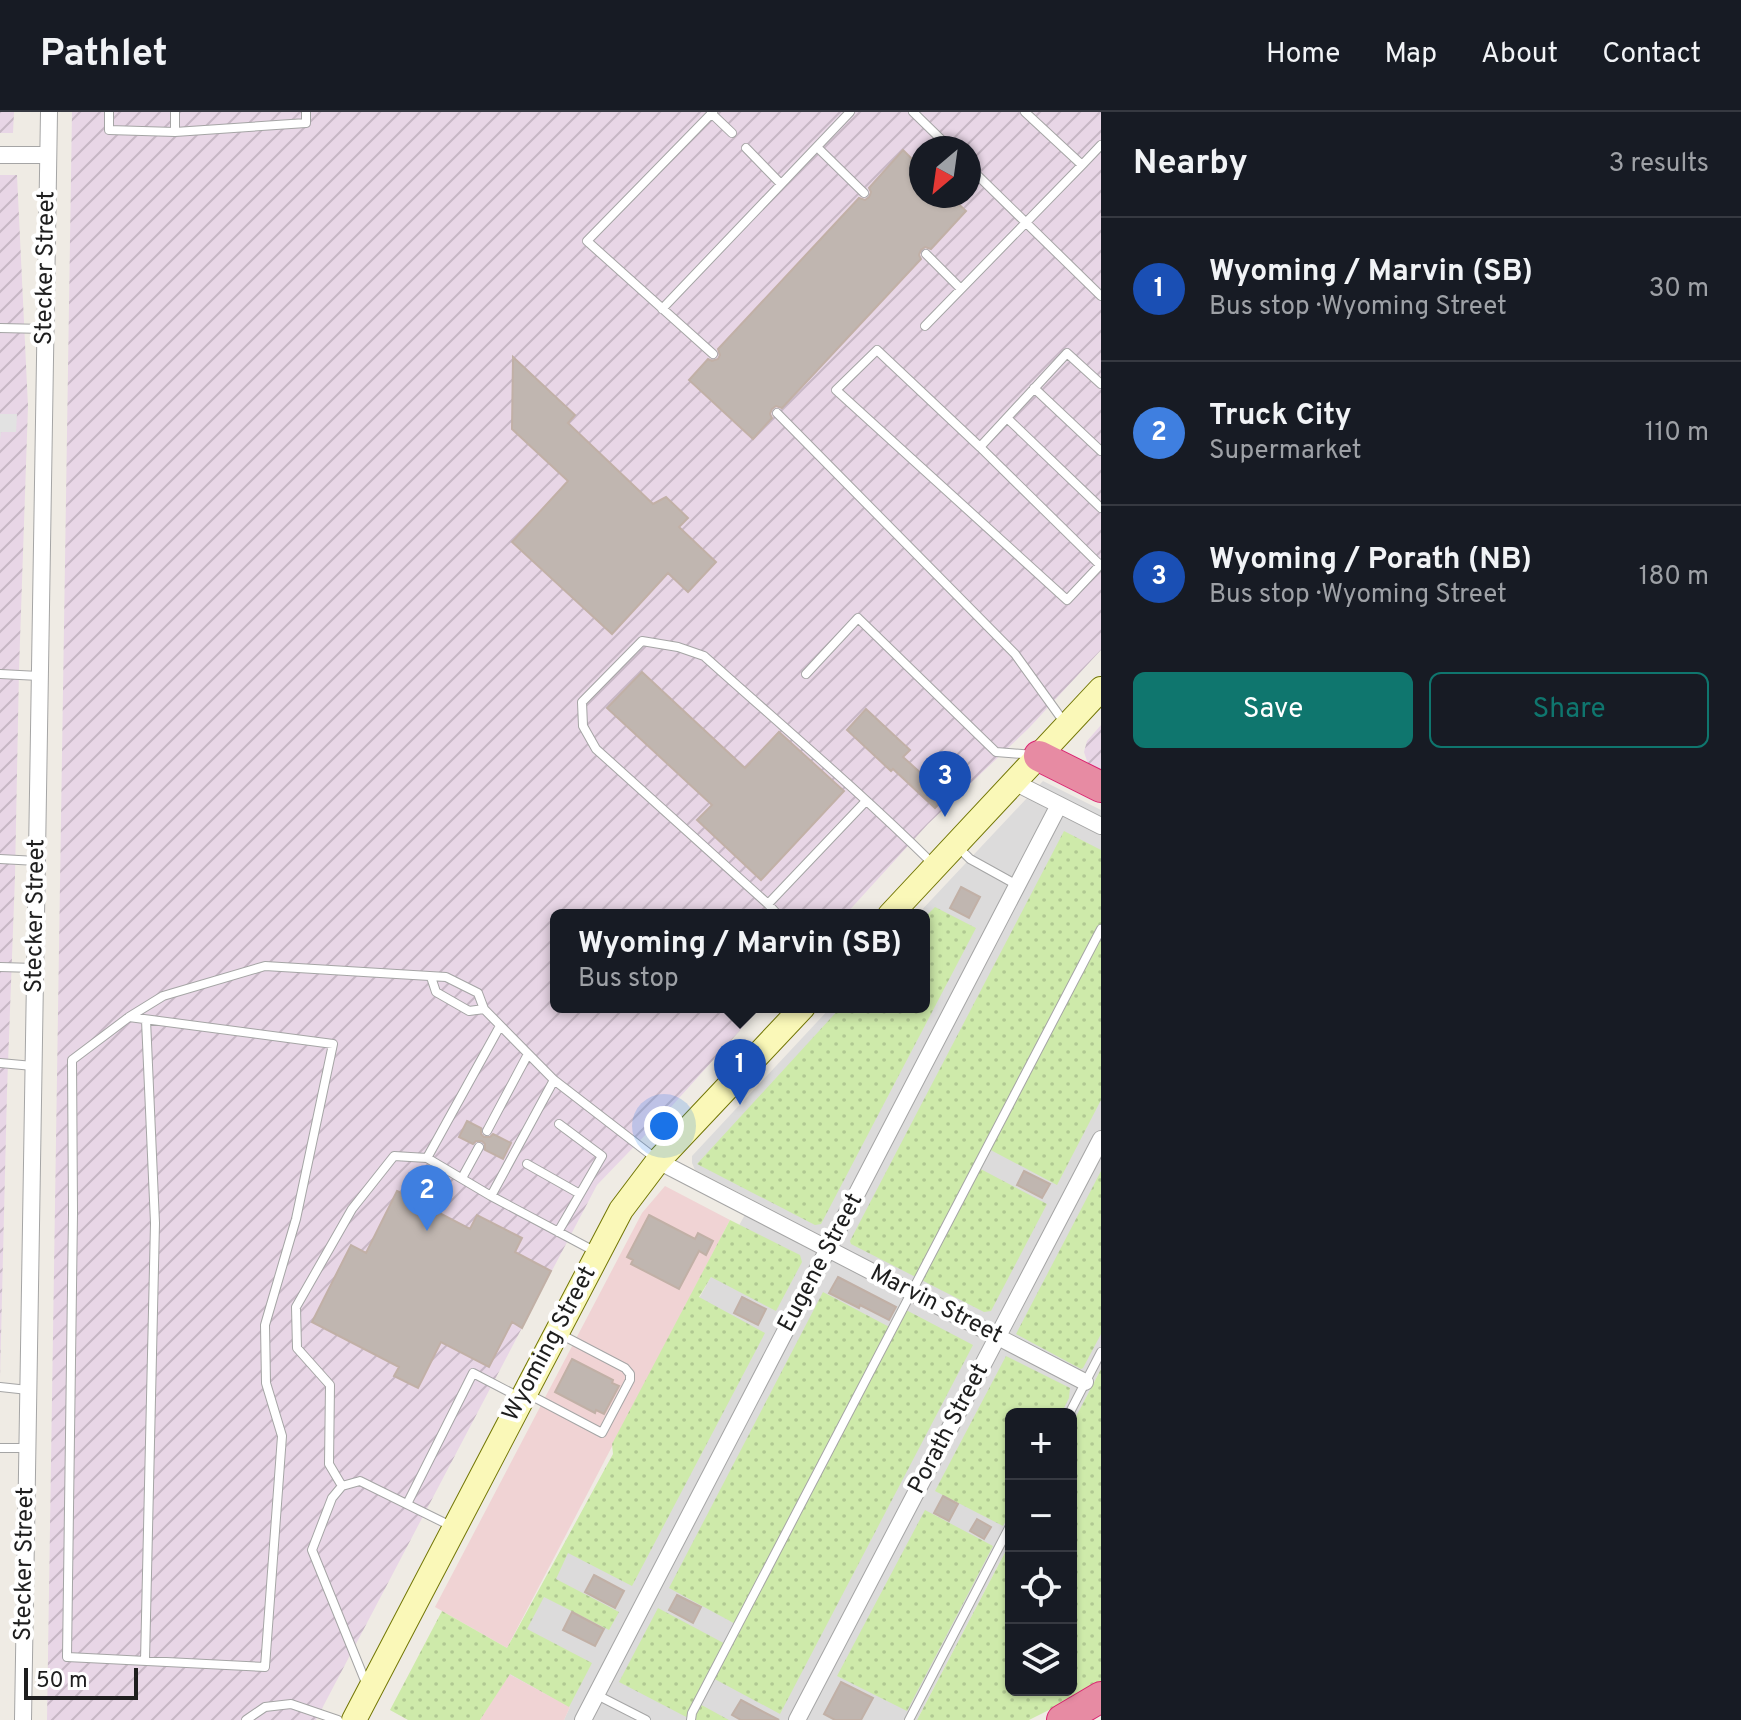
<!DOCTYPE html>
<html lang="en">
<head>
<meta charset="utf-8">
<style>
	:root { --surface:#171b24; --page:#20242c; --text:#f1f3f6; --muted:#9ea1a6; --line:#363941; --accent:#0f766e }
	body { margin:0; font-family:Overpass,sans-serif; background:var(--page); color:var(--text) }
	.controls { position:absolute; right:24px; bottom:24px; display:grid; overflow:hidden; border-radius:12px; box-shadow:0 2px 6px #0004 }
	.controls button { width:72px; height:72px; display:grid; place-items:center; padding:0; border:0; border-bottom:2px solid var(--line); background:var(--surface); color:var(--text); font:40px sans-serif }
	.compass { position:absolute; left:909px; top:24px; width:72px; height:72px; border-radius:50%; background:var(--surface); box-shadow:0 2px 6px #0004; rotate:209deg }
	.scale { position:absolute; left:24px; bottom:20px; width:114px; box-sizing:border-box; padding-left:8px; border:4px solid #1e1e1e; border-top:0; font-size:22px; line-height:28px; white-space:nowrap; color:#1e1e1e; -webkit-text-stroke:6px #fff; paint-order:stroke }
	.you { position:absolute; left:664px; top:1014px; width:28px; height:28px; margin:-20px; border:6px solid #fff; border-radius:50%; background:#1a73e8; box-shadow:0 0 0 12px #1a73e833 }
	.badge { display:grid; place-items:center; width:52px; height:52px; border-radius:50%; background:var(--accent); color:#fff; font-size:26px; font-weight:700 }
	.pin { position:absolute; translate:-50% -66px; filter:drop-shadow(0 2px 4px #0008) }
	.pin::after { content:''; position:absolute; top:42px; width:28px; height:24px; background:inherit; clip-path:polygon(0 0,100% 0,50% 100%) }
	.popup { position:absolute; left:550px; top:797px; width:380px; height:104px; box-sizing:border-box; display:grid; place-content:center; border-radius:12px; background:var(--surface); filter:drop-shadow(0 2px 6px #0005); font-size:26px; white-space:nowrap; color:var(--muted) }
	.popup b { font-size:30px; color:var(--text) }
	.popup::after { content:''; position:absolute; left:50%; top:100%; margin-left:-16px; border:16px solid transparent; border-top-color:var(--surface) }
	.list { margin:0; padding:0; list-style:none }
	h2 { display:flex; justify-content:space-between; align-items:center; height:104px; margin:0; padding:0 32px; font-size:34px }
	h2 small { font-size:26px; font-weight:400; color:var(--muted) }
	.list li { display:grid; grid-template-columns:52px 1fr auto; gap:24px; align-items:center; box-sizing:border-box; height:144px; padding:0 32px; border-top:2px solid var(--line) }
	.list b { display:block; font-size:30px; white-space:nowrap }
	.list p { margin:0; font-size:26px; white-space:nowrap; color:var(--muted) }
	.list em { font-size:26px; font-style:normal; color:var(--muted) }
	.actions { display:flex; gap:16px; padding:24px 32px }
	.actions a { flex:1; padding:18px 0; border:2px solid var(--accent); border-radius:12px; text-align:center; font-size:28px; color:var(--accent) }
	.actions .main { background:var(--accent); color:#fff }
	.icon { flex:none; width:44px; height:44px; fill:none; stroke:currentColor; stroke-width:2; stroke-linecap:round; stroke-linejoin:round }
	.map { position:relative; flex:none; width:1101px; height:1608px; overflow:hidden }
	header { display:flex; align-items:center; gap:48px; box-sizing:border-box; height:112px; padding:0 40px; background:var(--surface); border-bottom:2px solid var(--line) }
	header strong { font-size:38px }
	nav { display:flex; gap:44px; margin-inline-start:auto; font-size:28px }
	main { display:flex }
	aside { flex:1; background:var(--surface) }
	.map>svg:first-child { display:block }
	.residential { fill:#dcdbdb }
	.commercial { fill:#f0d3d4 }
	.industrial { fill:url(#industrial-furrows); fill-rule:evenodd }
	.grass { fill:url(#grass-dots) }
	.parking { fill:#e2e2e2 }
	.building { fill:#c0b6b0; stroke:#c1b0a6; stroke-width:2 }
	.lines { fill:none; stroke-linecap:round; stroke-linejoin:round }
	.service-casing { stroke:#a5a5a5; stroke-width:10 }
	.minor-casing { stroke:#a5a5a5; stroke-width:18 }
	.secondary-casing { stroke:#727604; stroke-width:26 }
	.motorway-casing { stroke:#db2370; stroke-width:32 }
	.service { stroke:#fff; stroke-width:8 }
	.minor { stroke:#fff; stroke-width:16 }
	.secondary { stroke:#faf8b8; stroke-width:24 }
	.motorway { stroke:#e78ba3; stroke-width:30 }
	.labels { text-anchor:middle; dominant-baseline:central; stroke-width:8; stroke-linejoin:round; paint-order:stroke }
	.street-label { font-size:24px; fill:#1e1e1e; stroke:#fff }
</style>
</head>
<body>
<header>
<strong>Pathlet</strong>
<nav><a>Home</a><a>Map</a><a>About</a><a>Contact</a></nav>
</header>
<main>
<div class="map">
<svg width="1101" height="1608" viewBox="0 0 1101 1608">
	<defs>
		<pattern id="industrial-furrows" width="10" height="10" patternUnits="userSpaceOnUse" patternTransform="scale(2)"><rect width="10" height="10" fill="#e8d6e6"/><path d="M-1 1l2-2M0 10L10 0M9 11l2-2" fill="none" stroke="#c7b7c5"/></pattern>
		<pattern id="grass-dots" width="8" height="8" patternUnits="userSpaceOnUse" patternTransform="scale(2)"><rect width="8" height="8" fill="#ceeaaa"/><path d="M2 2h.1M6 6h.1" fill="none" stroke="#b0c892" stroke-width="1.8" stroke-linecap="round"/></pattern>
	</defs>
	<rect width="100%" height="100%" fill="#efebe4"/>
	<path class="residential" d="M1043,669L1101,698V1257L1071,1315V1302H1011V1429L917,1608H564L570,1595L509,1562L498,1553L753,1088L695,1058L692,1051V1044L831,895H924V803H917Z"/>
	<path class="commercial" d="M665,1074L730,1108L507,1536L435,1495L642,1101Z
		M509,1562L570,1595L564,1608H480Z"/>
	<path class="industrial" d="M0,0H14L13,21H0Z
		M72,0H1101V538L1029,616L928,712L845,803H556V895H761L652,1016L597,1073L316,1608H47ZM921,36H969V84H921Z
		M0,63H17L28,294L19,558L15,764L7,979L0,1267Z
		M1101,613V664L1088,652L1084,640L1087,629Z"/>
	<path class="grass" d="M1064,719L1101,738V988L1057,1073L985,1035L975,1054L1047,1092L991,1199L984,1200L851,1132L850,1129Z
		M935,795L976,816L821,1112L815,1113L697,1052L841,895H924V806Z
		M1101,1059V1222L1083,1256L1081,1257L1016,1222Z
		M730,1108L800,1143L802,1150L776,1199L711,1165L699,1185L765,1221L632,1474L568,1441L556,1467L619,1500L609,1518L544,1485L527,1517L592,1551L569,1595L510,1562L480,1608H408L390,1598L442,1499L507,1536L613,1342L612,1332Z
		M823,1180L895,1218L906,1199H908L973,1233L780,1602L709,1564L696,1590L729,1608H692L619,1570L658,1496L731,1535L741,1515L669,1476Z
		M1006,1244L1070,1276L1069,1286L1061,1302H1011V1400L1003,1414L935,1379Z
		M1101,1257V1572L1029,1608H917L1011,1429V1578H1071V1314Z
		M925,1398L993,1434L907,1599L837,1564Z"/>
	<path class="parking" d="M0,302H17L16,320H1L0,328Z"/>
	<path class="building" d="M903,38L921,56V84H950L966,99L931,137L925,135L921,138L919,143L921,147L782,296L776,294L772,297L770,302L772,306L753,327L689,268L708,247L712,249L718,247L720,243L718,237L859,86L865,88L869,85L871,80L869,76Z
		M513,245L575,303L568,311L653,392L666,385L688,406L679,415L716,450L688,480L668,461L612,522L512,430L568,369L512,317Z
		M642,560L745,656L779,620L844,679L761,768L697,708L712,693L607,596Z
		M866,597L910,638L903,645L934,673L937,670L949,681L935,696L893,657L891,659L847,618Z
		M961,775L980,785L969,806L950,796Z
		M467,1009L481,1016V1022L484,1025H490L493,1022L511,1031L503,1047L485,1038V1032L482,1029H476L473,1032L459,1025Z
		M1024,1059L1050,1072L1042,1086L1017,1073Z
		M397,1079L470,1117L477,1103L522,1126L515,1140L551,1159L522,1216L512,1210L489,1255L441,1230L418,1276L394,1264L399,1255L312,1210L351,1133L366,1141Z
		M649,1103L695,1127L698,1121L713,1129L706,1143L699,1139L679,1177L631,1152L633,1148L627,1145Z
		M838,1165L896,1195L889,1208L860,1193L859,1196L829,1181Z
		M742,1185L766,1197L758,1213L734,1201Z
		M572,1247L613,1268L612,1271L619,1274L604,1302L596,1298L595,1301L555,1280Z
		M943,1384L958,1392L949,1409L934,1401Z
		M977,1407L991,1415L984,1427L970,1419Z
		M594,1463L624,1479L615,1496L585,1480Z
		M677,1483L701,1495L693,1511L669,1498Z
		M572,1500L604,1517L595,1534L563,1518Z
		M841,1570L873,1586L861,1608H835L824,1602Z
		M741,1588L779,1608H741L732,1603Z"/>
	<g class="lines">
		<g class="service-casing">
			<path id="service" d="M109,0V18L175,20L306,11V0
				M713,0L587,129L713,242
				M913,0L950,36
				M711,1L732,21
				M175,20V0
				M817,35L864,81
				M746,36L781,72
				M1082,53L1101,33
				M969,55L1101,184
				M926,142L961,177
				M662,197L850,0
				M925,214L1082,53L1025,0
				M0,216L45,217
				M1101,272L1067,241L980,335L877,238L836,278L1067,488L1101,452
				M1034,276L1101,339
				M777,301L1015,542L1064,610
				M1007,306L1101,396
				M980,335L1100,453
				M0,562L39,564
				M806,562L858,506L996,640L1034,643
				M866,689L768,792L596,637L583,614L582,590L642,529L678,535L704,544C781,613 859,679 932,751
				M958,735L970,747L1017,773
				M0,747L37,749
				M768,792L778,803
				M0,855L35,856
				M431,865L436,880L469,899L484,897
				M129,905L333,932L296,1107L265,1213L266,1271L282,1324L265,1555L67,1545L73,1101L72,948L129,905L163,884L265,854L446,865L478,881L484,897L554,968L655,1046
				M0,951L33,954
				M554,968L491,1084L596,1140
				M487,1019L528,942
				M427,1046L500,914
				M527,1052L580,1082
				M462,1066L479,1035
				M558,1120L602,1044L559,1012
				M0,1275L28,1278
				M528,1282L602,1321L630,1268V1262L625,1256L560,1222
				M1069,1302L1101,1240
				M0,1336H27
				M342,1374L329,1352L330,1273L297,1236L296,1195L352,1097L394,1044L427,1046L491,1084
				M407,1392L473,1261L521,1286
				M145,1549L155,1111L146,908
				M366,1571L312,1438L332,1386L342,1374L360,1369L453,1415
				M597,1583L646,1608
				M246,1608L265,1595L291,1592L338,1608
				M691,1608L692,1601L1101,817
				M909,1608L1011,1412"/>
		</g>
		<g class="minor-casing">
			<path id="minor" d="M0,43H48
				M1014,670L1101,714
				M658,1049L1085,1270
				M23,1608L49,0
				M583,1608L1059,693
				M797,1608L1101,1027"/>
		</g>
		<g class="secondary-casing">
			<path id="secondary" d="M890,803L1101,577
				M354,1608L621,1098L658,1049L803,895"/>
		</g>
		<g class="motorway-casing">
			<path id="motorway" d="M1039,644L1101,675
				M1062,1608L1101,1585"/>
		</g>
		<use href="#service" class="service"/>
		<use href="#minor" class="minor"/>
		<use href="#secondary" class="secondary"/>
		<use href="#motorway" class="motorway"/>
	</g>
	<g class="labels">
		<g class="street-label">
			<text transform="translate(46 156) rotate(-89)">Stecker Street</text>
			<text transform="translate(36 804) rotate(-89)">Stecker Street</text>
			<text transform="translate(821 1151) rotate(-62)">Eugene Street</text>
			<text transform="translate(936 1193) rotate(27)">Marvin Street</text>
			<text transform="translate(550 1232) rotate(-62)">Wyoming Street</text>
			<text transform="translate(949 1317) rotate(-62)">Porath Street</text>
			<text transform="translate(25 1452) rotate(-89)">Stecker Street</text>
		</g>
	</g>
</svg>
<div class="controls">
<button>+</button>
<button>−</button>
<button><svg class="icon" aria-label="locate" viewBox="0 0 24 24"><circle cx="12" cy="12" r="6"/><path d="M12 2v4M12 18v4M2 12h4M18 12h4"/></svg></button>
<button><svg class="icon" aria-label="layers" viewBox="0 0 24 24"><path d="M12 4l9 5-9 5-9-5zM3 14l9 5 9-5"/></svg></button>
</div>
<svg class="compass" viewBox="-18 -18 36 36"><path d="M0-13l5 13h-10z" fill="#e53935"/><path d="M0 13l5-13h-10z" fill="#9ea1a6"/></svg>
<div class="scale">50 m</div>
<div class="you"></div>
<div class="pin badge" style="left:740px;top:993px;background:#1a4fb4">1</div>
<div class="popup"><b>Wyoming / Marvin (SB)</b>Bus stop</div>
<div class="pin badge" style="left:427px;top:1119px;background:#3f7fe0">2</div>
<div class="pin badge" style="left:945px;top:705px;background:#1a4fb4">3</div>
</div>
<aside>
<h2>Nearby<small>3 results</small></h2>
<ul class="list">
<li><span class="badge" style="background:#1a4fb4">1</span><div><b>Wyoming / Marvin (SB)</b><p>Bus stop · Wyoming Street</p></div><em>30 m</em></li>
<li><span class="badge" style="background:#3f7fe0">2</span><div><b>Truck City</b><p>Supermarket</p></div><em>110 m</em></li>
<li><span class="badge" style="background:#1a4fb4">3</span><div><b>Wyoming / Porath (NB)</b><p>Bus stop · Wyoming Street</p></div><em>180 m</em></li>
</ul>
<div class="actions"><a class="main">Save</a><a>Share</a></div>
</aside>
</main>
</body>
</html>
